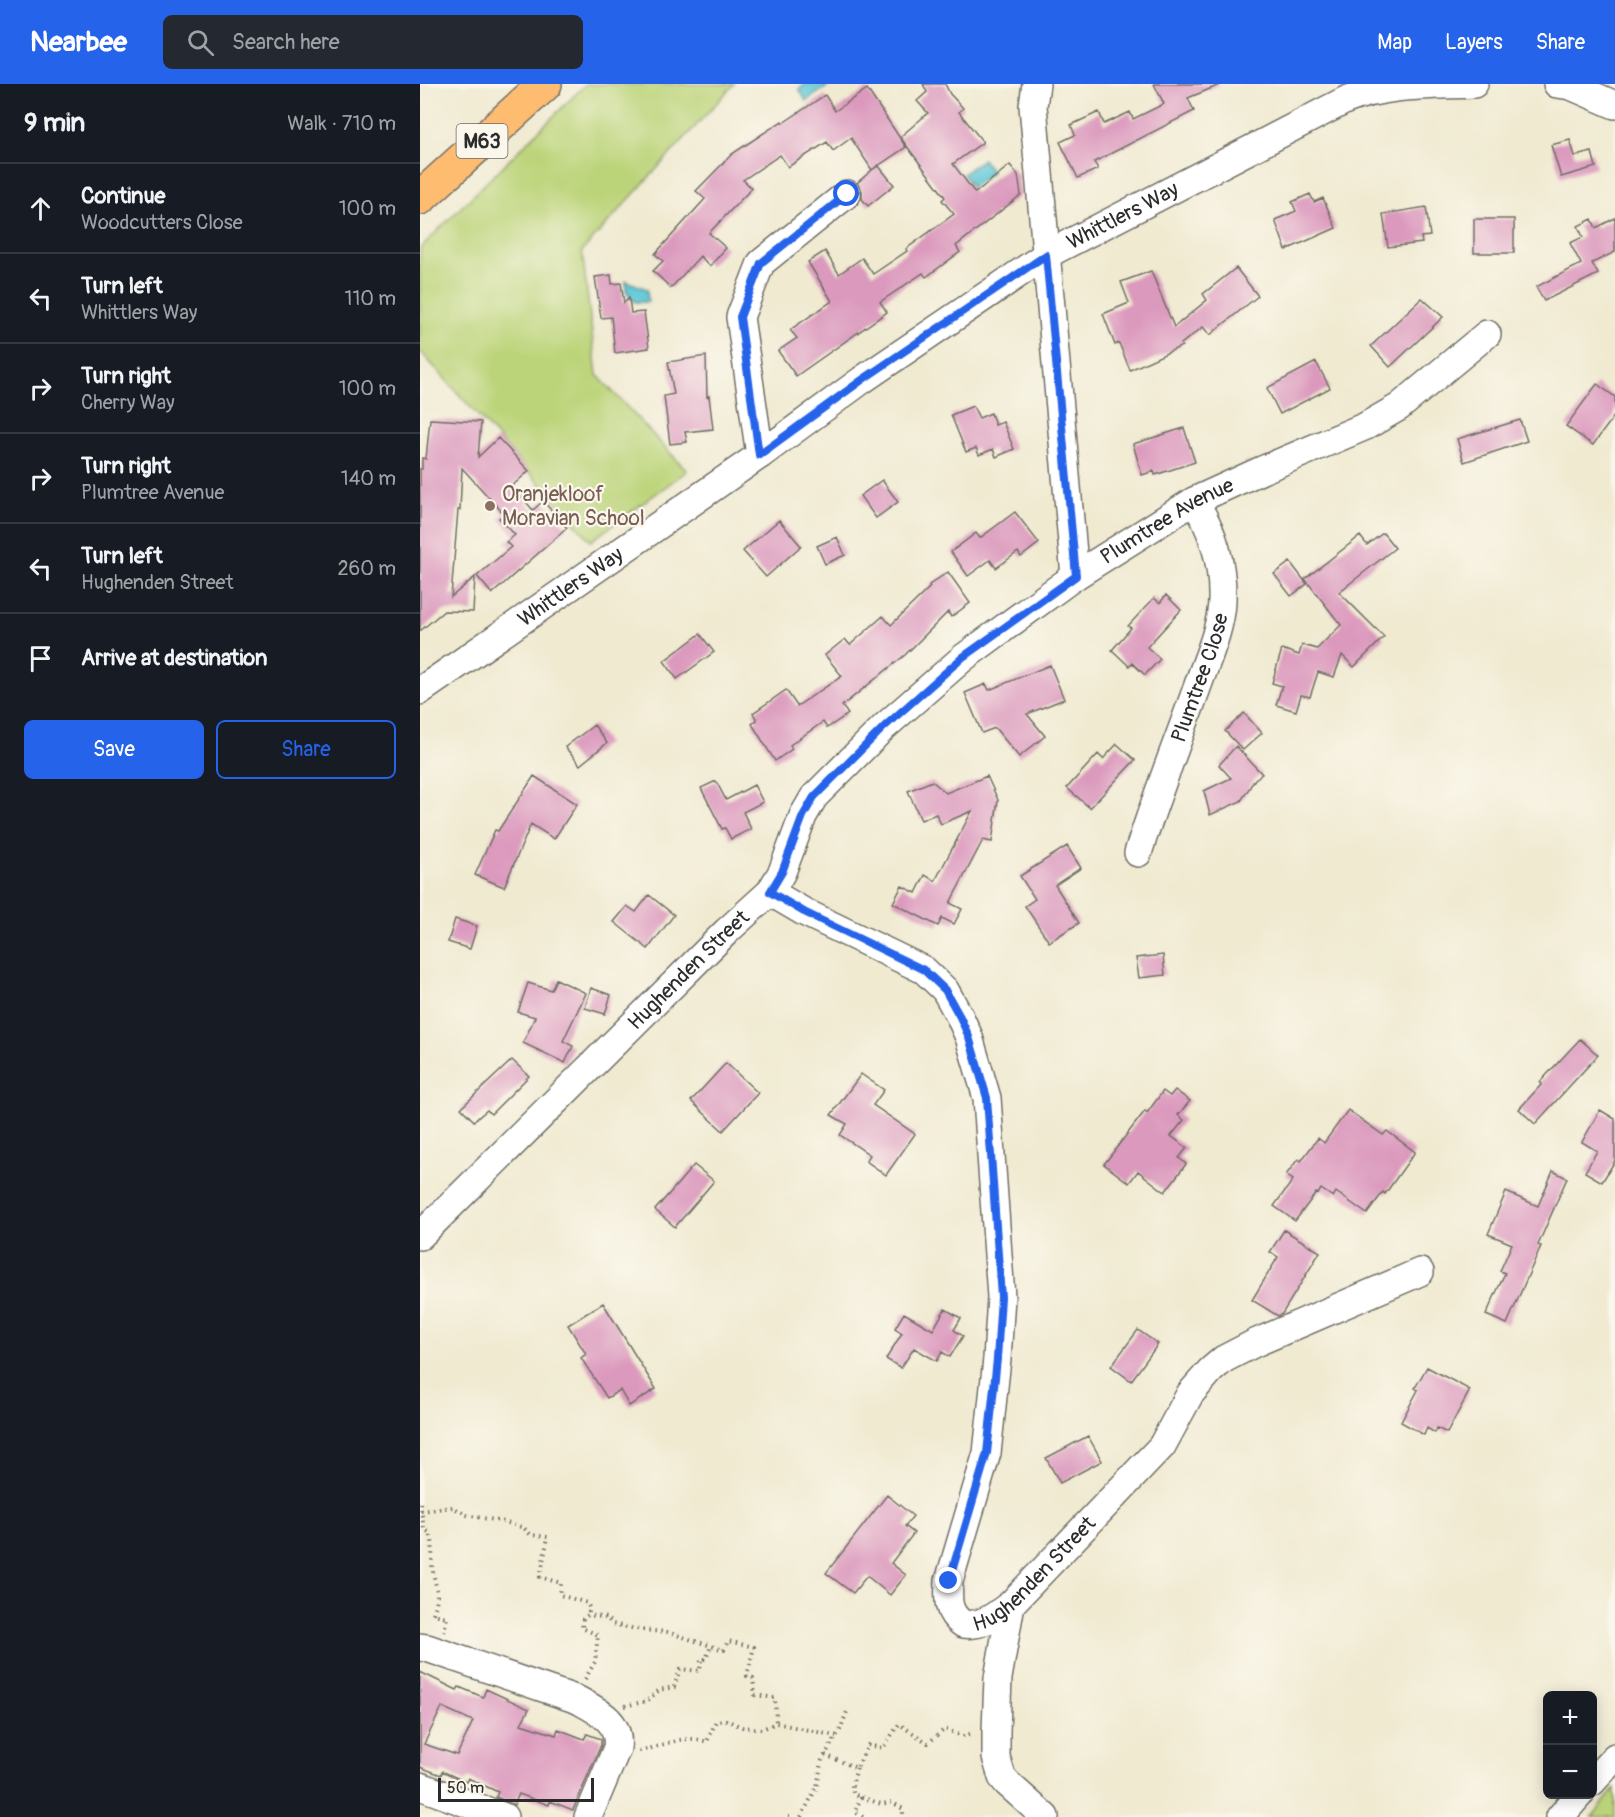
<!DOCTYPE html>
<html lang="en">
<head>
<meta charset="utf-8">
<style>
	:root { --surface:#171b24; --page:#242831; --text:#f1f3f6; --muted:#9ea1a6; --line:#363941; --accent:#2563eb }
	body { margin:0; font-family:Pangolin,sans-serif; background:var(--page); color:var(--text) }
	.controls { position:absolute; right:18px; bottom:18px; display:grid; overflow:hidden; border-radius:9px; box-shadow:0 3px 15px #0003 }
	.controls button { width:54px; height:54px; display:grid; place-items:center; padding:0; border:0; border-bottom:2px solid var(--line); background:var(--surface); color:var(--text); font:30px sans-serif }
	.scale { position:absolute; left:18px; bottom:15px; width:156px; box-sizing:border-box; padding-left:6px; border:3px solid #2b2b2b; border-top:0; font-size:16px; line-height:21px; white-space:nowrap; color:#2b2b2b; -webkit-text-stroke:4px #fbf7ec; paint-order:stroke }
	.stop { position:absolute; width:18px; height:18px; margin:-14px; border:4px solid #2563eb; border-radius:50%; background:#fff }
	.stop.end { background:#2563eb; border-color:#fff; box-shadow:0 2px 6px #0008 }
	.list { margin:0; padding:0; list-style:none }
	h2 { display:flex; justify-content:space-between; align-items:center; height:78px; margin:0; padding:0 24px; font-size:26px }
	h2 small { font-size:20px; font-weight:400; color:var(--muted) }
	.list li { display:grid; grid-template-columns:39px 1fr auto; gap:18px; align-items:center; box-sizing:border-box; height:90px; padding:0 24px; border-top:2px solid var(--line) }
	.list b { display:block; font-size:22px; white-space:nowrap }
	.list p { margin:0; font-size:20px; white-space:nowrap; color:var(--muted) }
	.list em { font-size:20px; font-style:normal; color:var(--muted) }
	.actions { display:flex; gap:12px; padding:18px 24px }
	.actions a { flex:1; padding:14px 0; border:2px solid var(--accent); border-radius:9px; text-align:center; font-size:21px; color:var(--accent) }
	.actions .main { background:var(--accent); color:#fff }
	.icon { flex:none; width:33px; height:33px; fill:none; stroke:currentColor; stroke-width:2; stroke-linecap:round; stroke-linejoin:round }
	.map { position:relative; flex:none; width:1195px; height:1733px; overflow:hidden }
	header { display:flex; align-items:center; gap:36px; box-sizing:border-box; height:84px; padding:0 30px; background:var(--accent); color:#fff }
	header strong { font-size:28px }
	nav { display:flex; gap:33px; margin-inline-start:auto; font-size:21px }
	.search { width:420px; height:54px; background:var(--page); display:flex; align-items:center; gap:15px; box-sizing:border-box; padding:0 21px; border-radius:9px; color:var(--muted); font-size:22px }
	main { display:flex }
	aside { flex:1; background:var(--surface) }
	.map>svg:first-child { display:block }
	.green { fill:#bcd479; stroke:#748052; stroke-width:1.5 }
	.water { fill:#5dc8d7; stroke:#447a81; stroke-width:1.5 }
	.building { fill:#db99bd; fill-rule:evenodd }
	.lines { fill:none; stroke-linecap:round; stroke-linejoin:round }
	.minor-casing { stroke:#706e65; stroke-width:30 }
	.major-casing { stroke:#706e65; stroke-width:36 }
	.path { stroke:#706e65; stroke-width:4; stroke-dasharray:1.5 4.5; stroke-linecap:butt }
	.minor { stroke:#fff; stroke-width:27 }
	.major { stroke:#fdbc70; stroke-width:33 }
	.route { stroke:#2563eb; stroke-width:8 }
	.education-dot { fill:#8d6e63; stroke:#fbf7ec; stroke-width:2 }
	.labels { text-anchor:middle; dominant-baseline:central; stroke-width:4.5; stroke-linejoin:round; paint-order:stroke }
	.shield { fill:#fbf7ec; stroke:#696865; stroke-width:1.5 }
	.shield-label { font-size:20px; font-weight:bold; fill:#2b2b2b }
	.street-label { font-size:21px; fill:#2b2b2b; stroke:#fbf7ec }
	.education-label { font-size:21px; fill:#785e54; stroke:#fbf7ec; text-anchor:start }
</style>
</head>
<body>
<header>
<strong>Nearbee</strong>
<div class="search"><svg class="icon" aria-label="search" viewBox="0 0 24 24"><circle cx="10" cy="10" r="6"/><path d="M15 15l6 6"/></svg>Search here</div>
<nav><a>Map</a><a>Layers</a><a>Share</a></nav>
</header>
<main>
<aside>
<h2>9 min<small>Walk · 710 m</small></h2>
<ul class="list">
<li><svg class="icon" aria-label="ahead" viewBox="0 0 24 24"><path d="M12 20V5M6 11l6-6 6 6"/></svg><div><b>Continue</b><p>Woodcutters Close</p></div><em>100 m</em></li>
<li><svg class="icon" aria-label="left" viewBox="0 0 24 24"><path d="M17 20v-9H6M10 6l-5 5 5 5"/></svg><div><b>Turn left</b><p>Whittlers Way</p></div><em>110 m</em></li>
<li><svg class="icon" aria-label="right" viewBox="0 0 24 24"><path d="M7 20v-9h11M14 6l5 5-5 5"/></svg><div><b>Turn right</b><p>Cherry Way</p></div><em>100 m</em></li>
<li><svg class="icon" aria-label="right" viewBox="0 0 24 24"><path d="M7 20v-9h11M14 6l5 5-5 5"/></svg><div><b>Turn right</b><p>Plumtree Avenue</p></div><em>140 m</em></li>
<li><svg class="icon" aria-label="left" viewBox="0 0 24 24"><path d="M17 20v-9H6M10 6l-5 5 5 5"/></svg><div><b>Turn left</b><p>Hughenden Street</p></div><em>260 m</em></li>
<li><svg class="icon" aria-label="arrive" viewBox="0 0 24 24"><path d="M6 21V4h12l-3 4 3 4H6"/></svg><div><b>Arrive at destination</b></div></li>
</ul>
<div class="actions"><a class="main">Save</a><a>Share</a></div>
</aside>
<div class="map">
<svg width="1195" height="1733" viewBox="0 0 1195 1733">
	<rect width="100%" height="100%" fill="#fbf7ec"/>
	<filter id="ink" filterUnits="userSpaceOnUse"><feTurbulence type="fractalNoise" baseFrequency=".0167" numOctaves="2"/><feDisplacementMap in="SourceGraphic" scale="12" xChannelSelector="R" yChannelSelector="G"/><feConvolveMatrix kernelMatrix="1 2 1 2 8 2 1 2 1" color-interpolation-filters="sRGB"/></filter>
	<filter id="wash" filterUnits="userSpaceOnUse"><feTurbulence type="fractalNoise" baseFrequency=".008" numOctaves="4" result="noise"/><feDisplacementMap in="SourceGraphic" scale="24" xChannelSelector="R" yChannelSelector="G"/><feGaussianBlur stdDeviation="1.35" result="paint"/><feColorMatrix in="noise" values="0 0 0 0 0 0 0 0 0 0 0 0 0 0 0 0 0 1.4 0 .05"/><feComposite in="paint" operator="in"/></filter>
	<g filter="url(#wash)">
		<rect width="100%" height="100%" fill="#f0ead1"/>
		<path class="green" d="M166,0H314L162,167L177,291L267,387L171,457L0,267V164Z
			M1195,1704V1733H1172Z"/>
		<path class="water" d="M386,0H405L407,3L386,17L379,5Z
			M563,75L572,88L552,103L543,90Z
			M206,197L227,205L228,218H215L206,207Z"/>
		<g id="blocks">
			<path class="building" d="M503,0H525L530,10L543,24L539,28L563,58L533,80L555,109L590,81L598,91L601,111L536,162L540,168L506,193L503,189L460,218L467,228L376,292L358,267L377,254L370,246L412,217L388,178L405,167L419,190L442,174L453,190L487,167L486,165L534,130L522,116L525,113L480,53L508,29L497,17L507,8Z
				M734,0H802L768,14L774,27L674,78L678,85L658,94L640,58L655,51L651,41L679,28L684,40L710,28L713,35L744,20Z
				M447,5L486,63L452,86L431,54L413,67L407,58L368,83L360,71L323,96L332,104L289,149L306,164L290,182L280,172L251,204L233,187L243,177L235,170L285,115L276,107L312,70L362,37L363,39L405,11L415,27Z
				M1150,56L1155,72L1172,68L1176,83L1141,93L1131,61Z
				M458,81L474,101L448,122L442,115V107L437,99Z
				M890,110L894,118L903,114L916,144L866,166L855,136L876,127L872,118Z
				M1006,123L1010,152L1001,153L1002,159L968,163L963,130Z
				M1195,134V168L1172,179L1178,190L1124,217L1116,203L1161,180L1150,159L1163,153L1158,142L1172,135L1176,144Z
				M1054,135H1094V169H1054Z
				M816,184L838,212L790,251L783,243L761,260L762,262L710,286L699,259L695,261L683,230L709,219L701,198L731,187L754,243L787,216L783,210Z
				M191,191L192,200L201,199L204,219L209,214L211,229L224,228L229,264L195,269L191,233L181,234L175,193Z
				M1002,214L1023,233L970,283L951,262Z
				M286,272L287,313L289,312L293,345L265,348L267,358L250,360L244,312L254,310L248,278Z
				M896,278L910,304L860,330L847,304Z
				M1177,300L1195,313V331L1173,361L1146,342Z
				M553,322L559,334L571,329L575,341L583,338L594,365L576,373L573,365L559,371L556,364L546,368L531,331Z
				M10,335L61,338L58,373L78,354L109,387L92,402L113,426L123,417L147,444L72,510L57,492L91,463L86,458L95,451L79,434L84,430L42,384L40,426H38L31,513L55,493L53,528L24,527L0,547V385H2V374L6,375Z
				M1100,336L1107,357L1044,378L1037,355Z
				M764,344L775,378L735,391L734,387L722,391L713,360Z
				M462,396L478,418L456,434L440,412Z
				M595,428L619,459L601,473L598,468L576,484L570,476L548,492L531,468L556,449L560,454Z
				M359,436L381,462L346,493L323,467Z
				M963,449L975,464L919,508L964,553L934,583L922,571L914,593L898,588L890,613L881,611L876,627L856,621L862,602L852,599L862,565L879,571L882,561L897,565L921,541L885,495L940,452L947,461Z
				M417,453L425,471L405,480L397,462Z
				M870,478L887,500L871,512L854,490Z
				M528,488L550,519L531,533L528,528L485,571L422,622L428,630L407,644L403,638L370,661L372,665L355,677L332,640L337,636L333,629L366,606L377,622L422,592L405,571L425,555L430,561L463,532L471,541L510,503L509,501Z
				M746,511L761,526L727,563L740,575L725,591L712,579L709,582L692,566L711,544L708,542L734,514L740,519Z
				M280,550L294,568L257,595L244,577Z
				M630,581L644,615L607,630L625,652L599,673L575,644L562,649L545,609L566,600L569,606Z
				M824,629L842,649L823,666L805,647Z
				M174,641L187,659L160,681L145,663Z
				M697,660L715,676L670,724L647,704L678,670L683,675Z
				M816,662L842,690L835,695L821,717L790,731L784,707L811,694L799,681Z
				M114,692L157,720L134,755L111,740L84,803L55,791L75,746L78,747Z
				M567,692L578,716L572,758L563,756L530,819L542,825L534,840L522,834L518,842L473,819L482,802L496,809L505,791L515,797L552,727L521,740L516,730L501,736L488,707L512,697L526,709Z
				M296,697L306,716L334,701L343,718L323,728L331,745L311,755L305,744L302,745L281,704Z
				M647,762L661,784L635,801L659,839L629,858L605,822L615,815L600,792Z
				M229,811L254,831L228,865L194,838L207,822L216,828Z
				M35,835L57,842L50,865L28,858Z
				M743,871L745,891L719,894L716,874Z
				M136,895L166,909L143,957L153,962L145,979L103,959L115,933L98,928L108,899L131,906Z
				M171,904L191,911L185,930L165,924Z
				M1160,955L1178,971L1115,1040L1099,1025L1122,1000L1120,998Z
				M92,976L109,992L71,1030L67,1026L54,1037L41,1024Z
				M306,979L338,1009L303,1047L271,1017Z
				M441,990L464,1006L453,1021L495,1050L466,1091L446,1077L450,1071L420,1051L427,1040L411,1031Z
				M755,1006L770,1017L758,1031L764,1036L751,1052L767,1064L759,1074L766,1080L745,1108L718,1087L709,1099L684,1080L725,1027L727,1029L743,1007L750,1012Z
				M928,1026L963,1051L967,1047L995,1068L965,1110L963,1108L947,1130L916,1108L913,1113L901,1105L898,1110L896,1109L875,1137L854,1122L873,1096L866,1091L878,1075L881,1077L898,1054L904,1059Z
				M1180,1026L1195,1035V1077L1182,1098L1165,1088L1177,1067L1162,1058Z
				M274,1081L294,1097L255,1143L235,1126Z
				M1133,1087L1147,1094L1118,1161L1121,1162L1087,1240L1066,1231L1085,1189L1080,1187L1092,1160L1068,1150L1086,1108L1118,1122Z
				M864,1146L900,1168L862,1230L858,1232L832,1216L858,1173L850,1168Z
				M183,1219L236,1305L209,1322L200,1306L187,1314L161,1274L166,1270L148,1241Z
				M525,1225L541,1234L534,1246L543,1252L530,1273L522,1268L517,1277L494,1264L481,1284L466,1275L482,1249L475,1244L484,1229L513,1246Z
				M718,1246L738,1260L711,1297L691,1282Z
				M1007,1283L1050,1306L1027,1349L1017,1344L1015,1349L1007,1344L1004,1351L981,1338L998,1306L995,1304Z
				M668,1352L682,1377L640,1399L626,1374Z
				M467,1411L493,1432L485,1442L494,1449L471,1479L486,1491L470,1511L447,1492L433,1509L406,1489Z
				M0,1588L37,1606L39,1603L63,1613L66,1605L109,1625L101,1640L136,1651L138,1645L164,1655L167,1650L181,1655V1661L153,1726L130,1717L129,1721L99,1710L94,1721L76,1713L78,1708L48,1694L46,1698L22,1687L21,1691L0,1683ZM22,1623L53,1637L37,1671L4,1660Z"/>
		</g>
	</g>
	<g filter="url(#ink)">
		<use href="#blocks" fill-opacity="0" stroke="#706e65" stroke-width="1.5"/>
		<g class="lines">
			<g class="minor-casing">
				<g id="minor">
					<path d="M616,0L613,22L655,492"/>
					<path d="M1137,0L1151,2L1195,21"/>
					<path d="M340,371L320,233L341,179L427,110"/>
					<path id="s1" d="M0,607L340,371L442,296L626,171L926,16C966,0 1011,2 1054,0"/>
					<path id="s2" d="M718,769C736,712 758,657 778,601C787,575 801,545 802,517C803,481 794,447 774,417"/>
					<path id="s3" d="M350,808L384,828L504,886L525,906L540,933L549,953L567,1014L581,1213L577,1275L567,1369L529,1497C528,1516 527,1529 543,1540C563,1543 576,1531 591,1520L742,1362L770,1310L791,1286L804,1275L835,1259L1000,1188"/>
					<path id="s4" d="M0,1152L307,847L350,808L362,788L383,732L394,713L464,643L543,574L655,492L774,417L842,386L946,342L979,323L1067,250"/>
					<path d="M591,1520L578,1594L576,1647V1673L582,1693L587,1699L625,1733"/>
					<path d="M0,1563L7,1564L158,1616C178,1627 201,1637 197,1664L168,1733"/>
					<path d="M1172,1698L1195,1673"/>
					<path d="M0,1702L84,1733"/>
					<path d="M1140,1733L1160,1710"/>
				</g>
			</g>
			<g class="major-casing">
				<path id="major" d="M0,114L125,0"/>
			</g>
			<path class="path" d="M0,1419L4,1445L10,1449C14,1460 12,1467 12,1478C13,1501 22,1505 13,1530L27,1533L24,1548
				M1,1427L33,1423L46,1431L85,1438L104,1444L111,1451L128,1453L120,1493L141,1499L140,1511L167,1519L170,1525L168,1531
				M165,1595L175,1578L178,1551L162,1544L163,1535L168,1531L187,1534L192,1540L221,1546L247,1548L304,1566L308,1557L334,1563L327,1592L333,1594L335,1611L355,1614L356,1639
				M205,1622L227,1617L239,1606L254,1603L260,1585L280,1587L281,1575H286L291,1562
				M219,1667C242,1663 263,1649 287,1658L296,1637L306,1636L322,1643L342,1645L356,1639L416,1652
				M405,1671L437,1684L448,1661L463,1664L479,1640L508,1659L525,1645L542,1652L554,1649
				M437,1684L432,1701L433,1710L461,1720L472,1718L483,1725V1733
				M441,1713L435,1728L443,1733
				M368,1733H372
				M381,1733L397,1703L402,1676L420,1646L428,1625"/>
			<use href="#minor" class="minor"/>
			<use href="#major" class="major"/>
		</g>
	</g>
	<g class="lines" filter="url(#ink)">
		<path class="route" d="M427,110L341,179L320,233L339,371L442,296L626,171L656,492L543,573L464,643L394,713L383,732L362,788L350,808L384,828L504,886L525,906L540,933L549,953L567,1014L581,1213L577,1275L567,1369L529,1497"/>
	</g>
	<circle class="education-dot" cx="70" cy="422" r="6"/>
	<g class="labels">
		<rect class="shield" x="36.5" y="40" width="51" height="34" rx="4.5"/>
		<g class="shield-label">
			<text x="62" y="57">M63</text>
		</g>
		<g class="street-label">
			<text stroke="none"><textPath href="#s1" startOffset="849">Whittlers Way</textPath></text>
			<text stroke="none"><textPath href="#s4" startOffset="1046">Plumtree Avenue</textPath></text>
			<text stroke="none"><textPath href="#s1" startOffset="183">Whittlers Way</textPath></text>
			<text stroke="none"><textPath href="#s2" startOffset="186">Plumtree Close</textPath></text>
			<text stroke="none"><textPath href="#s4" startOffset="378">Hughenden Street</textPath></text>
			<text stroke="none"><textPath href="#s3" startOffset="946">Hughenden Street</textPath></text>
		</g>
		<g class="education-label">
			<text x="82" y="410">Oranjekloof<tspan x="82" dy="24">Moravian School</tspan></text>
		</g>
	</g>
</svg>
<div class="controls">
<button>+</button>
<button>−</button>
</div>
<div class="scale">50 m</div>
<div class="stop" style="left:427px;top:110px"></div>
<div class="stop end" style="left:529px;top:1497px"></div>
</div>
</main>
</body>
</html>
